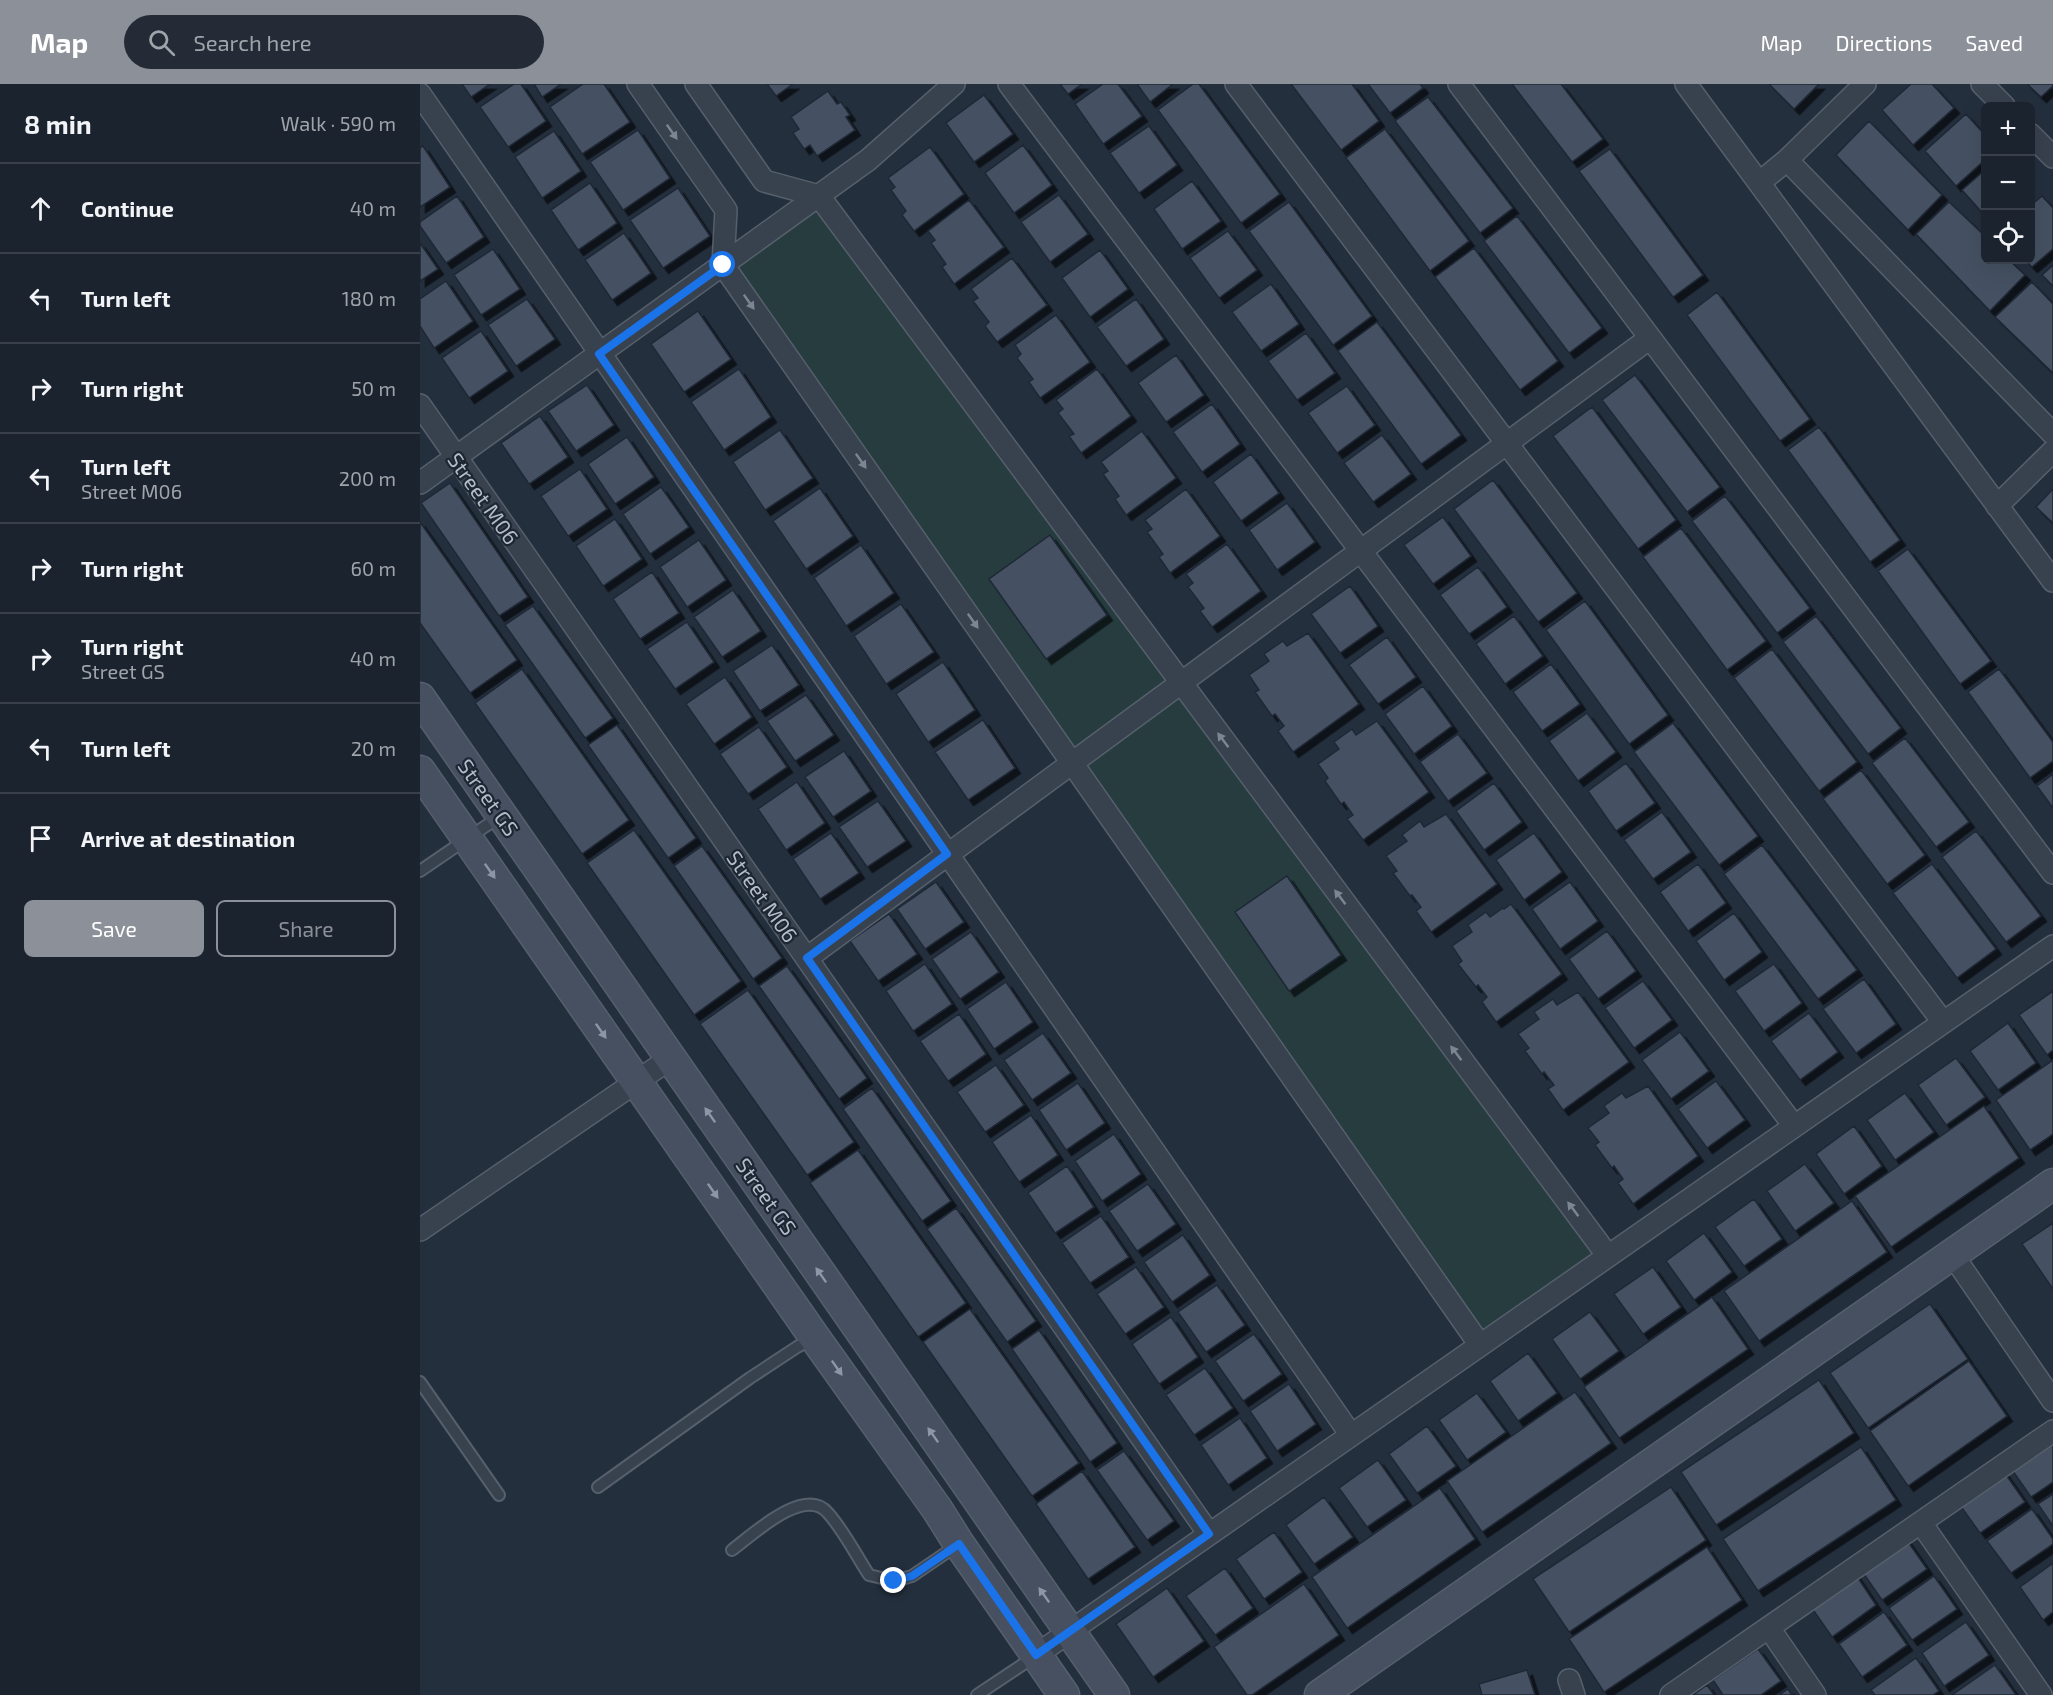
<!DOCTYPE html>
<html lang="en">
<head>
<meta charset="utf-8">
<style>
	:root { --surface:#1b232e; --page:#242b36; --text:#f1f3f6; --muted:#a0a4aa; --line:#39404a; --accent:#8c9099 }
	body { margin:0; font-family:"Exo 2",sans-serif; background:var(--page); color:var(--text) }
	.controls { position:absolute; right:18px; top:18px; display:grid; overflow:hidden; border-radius:9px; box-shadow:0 6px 24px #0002 }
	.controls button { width:54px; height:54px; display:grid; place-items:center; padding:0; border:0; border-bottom:2px solid var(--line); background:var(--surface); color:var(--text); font:30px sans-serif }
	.stop { position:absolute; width:18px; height:18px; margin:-14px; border:4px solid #1a73e8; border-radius:50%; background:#fff }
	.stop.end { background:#1a73e8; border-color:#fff; box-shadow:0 2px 6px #0008 }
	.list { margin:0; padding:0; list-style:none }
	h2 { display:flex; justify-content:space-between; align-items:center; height:78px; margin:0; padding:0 24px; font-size:26px }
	h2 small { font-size:20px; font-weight:400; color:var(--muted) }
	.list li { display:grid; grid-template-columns:39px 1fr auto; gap:18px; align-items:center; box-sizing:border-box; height:90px; padding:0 24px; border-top:2px solid var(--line) }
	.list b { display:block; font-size:22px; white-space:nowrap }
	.list p { margin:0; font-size:20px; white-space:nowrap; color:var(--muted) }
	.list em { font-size:20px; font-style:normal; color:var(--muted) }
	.actions { display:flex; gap:12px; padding:18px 24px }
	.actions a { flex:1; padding:14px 0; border:2px solid var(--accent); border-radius:9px; text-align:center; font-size:21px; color:var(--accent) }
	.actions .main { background:var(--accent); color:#fff }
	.icon { flex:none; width:33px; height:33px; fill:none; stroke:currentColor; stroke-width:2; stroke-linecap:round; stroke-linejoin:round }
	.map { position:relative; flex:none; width:1633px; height:1611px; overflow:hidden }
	header { display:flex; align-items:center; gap:36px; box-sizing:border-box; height:84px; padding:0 30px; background:var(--accent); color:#fff }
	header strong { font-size:28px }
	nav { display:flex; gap:33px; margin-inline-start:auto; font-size:21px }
	.search { width:420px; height:54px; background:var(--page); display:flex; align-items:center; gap:15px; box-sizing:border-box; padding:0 21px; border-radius:33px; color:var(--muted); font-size:22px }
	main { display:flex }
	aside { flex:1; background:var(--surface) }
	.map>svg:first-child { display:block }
	.green { fill:#263c3f }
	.building { fill:#455162; stroke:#1f2835; stroke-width:1.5; filter:url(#shadow) }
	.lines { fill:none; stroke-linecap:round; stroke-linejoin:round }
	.lane-casing { stroke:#565f6c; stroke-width:14 }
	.street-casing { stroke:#565f6c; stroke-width:24 }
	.secondary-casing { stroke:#565f6c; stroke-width:33 }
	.lane { stroke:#38414e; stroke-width:10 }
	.street { stroke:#38414e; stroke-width:21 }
	.secondary { stroke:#465061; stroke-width:30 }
	.oneway { fill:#7c8592 }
	.oneway2 { fill:#8e96a5 }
	.route { stroke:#1a73e8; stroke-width:8 }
	.labels { text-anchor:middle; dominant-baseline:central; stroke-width:4.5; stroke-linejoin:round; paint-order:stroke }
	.street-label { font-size:21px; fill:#b4bcc9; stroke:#1d2633 }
</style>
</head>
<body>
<header>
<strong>Map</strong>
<div class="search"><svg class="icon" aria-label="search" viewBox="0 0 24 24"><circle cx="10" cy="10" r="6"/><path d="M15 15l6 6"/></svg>Search here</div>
<nav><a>Map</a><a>Directions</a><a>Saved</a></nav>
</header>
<main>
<aside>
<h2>8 min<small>Walk · 590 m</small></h2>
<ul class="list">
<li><svg class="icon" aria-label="ahead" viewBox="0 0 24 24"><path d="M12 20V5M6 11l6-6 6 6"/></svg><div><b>Continue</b></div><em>40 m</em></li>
<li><svg class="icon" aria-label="left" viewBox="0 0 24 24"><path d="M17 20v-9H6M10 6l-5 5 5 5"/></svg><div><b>Turn left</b></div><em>180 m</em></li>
<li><svg class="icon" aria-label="right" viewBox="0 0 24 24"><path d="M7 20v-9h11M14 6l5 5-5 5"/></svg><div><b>Turn right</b></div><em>50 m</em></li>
<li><svg class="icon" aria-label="left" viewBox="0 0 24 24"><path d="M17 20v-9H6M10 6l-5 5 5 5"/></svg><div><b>Turn left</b><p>Street M06</p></div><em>200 m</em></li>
<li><svg class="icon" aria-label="right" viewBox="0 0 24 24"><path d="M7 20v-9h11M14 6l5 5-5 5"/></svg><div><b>Turn right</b></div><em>60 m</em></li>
<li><svg class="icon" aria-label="right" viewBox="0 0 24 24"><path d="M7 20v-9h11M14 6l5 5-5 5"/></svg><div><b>Turn right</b><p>Street GS</p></div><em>40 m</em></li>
<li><svg class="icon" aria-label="left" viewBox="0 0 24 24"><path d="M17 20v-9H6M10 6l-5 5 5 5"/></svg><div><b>Turn left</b></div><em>20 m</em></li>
<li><svg class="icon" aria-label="arrive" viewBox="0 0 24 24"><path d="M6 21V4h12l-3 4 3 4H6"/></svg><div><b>Arrive at destination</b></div></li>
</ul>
<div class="actions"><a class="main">Save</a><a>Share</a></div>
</aside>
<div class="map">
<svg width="1633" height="1611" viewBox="0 0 1633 1611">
	<defs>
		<filter id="shadow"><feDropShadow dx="5.5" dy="5.5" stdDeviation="0" flood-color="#0009"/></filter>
	</defs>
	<rect width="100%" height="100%" fill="#242f3e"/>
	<path class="green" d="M399,112L1188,1172L1060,1261L303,181Z"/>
	<path class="building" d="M42,0H70L51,13Z
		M94,0H101L126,37L88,63L60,23Z
		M114,0H141L122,13Z
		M163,0H184L210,38L162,70L130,23Z
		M347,0H373L356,12Z
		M640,0H662L648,10Z
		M683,0H698L722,32L683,60L655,20Z
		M717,0H753L730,18Z
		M773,0H779L860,110L821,139L738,26Z
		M871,0H932L959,37L921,66Z
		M948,0H1000L1003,4L970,29Z
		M1092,0H1141L1183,55L1152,78Z
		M1349,0H1399L1374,25Z
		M1491,0H1512L1534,24L1493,61L1462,26Z
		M1607,0H1633V2L1621,13Z
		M408,7L417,20L421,18L430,31L426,33L435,46L397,72L390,61L384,65L373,49L379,45L371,33Z
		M564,11L593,50L554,78L526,39Z
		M1008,13L1093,124L1060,149L975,37Z
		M1546,30L1566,52V75L1536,102L1505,67Z
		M1449,37L1522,111L1488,146L1416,71Z
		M729,42L757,81L719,109L690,69Z
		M965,45L1049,157L1010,187L926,74Z
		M218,46L250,94L203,126L170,78Z
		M134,47L161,87L122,114L95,73Z
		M603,61L632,101L594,129L565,89Z
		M3,62L30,103L0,123V64Z
		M510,63L544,110L494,147L482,131L486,127L471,106L475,103L468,94Z
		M1190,65L1283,191L1253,213L1159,87Z
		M1566,85V133L1542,106Z
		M772,97L801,137L762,165L734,125Z
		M170,99L197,139L158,166L131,126Z
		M258,104L290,152L243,184L210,136Z
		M639,111L668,150L630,178L601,138Z
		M37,112L64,153L26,179L0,142V138Z
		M1622,112L1633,124V165L1612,183L1605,176H1610V122Z
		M549,116L584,163L534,200L522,183L526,180L511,159L515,156L508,147Z
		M869,118L952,232L913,261L829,147Z
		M1529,118L1566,153V176H1589L1605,191L1570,227L1496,150Z
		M1097,132L1182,244L1149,269L1064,157Z
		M808,147L837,186L799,214L770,174Z
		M204,149L231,189L192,216L165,176Z
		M0,159L18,185L0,197Z
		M1054,164L1138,277L1100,306L1015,193Z
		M73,165L100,205L61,231L34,191Z
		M680,166L708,205L670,233L642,194Z
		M592,174L627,221L577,258L565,242L569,238L553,217L558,214L551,205Z
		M1633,181V202L1622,191Z
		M26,197L53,237L14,264L0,242V215Z
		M1612,198L1633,220V289L1575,233Z
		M851,200L879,240L841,267L812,228Z
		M1297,208L1390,335L1360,357L1267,231Z
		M107,215L135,255L96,282L68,241Z
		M716,215L744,255L706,282L677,243Z
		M278,227L311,275L264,308L231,260Z
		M636,231L670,278L620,314L609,298L613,295L597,274L601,270L595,261Z
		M957,238L1041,351L1001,380L918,267Z
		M61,247L88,287L49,314L22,274Z
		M886,249L915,289L877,316L848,277Z
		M756,271L784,311L746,338L718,299Z
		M319,285L351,333L304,366L271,318Z
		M677,285L711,332L661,369L649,352L654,350L638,329L643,325L636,316Z
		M1215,291L1300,403L1267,428L1182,316Z
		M167,301L194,341L156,367L128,327Z
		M927,302L955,341L917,369L888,329Z
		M792,320L820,360L782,388L753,348Z
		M1172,323L1256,436L1218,465L1133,352Z
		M120,332L148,373L109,400L81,359Z
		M1399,343L1480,456L1450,478L1368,366Z
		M360,346L393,394L345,426L313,378Z
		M722,347L756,394L706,431L695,415L699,412L683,390L688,387L681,378Z
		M962,351L991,390L953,418L924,379Z
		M207,353L234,393L195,420L168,380Z
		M831,370L859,409L821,437L793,398Z
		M160,385L187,425L148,452L121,412Z
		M1073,396L1157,509L1118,538L1034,425Z
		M30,399L108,513L79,532L1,419Z
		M241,403L269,443L230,470L203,430Z
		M400,404L433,452L386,485L353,437Z
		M766,405L800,452L750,489L739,473L743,470L727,448L732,445L725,436Z
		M1633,405V439L1616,423Z
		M1305,412L1390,524L1357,549L1272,437Z
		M867,419L895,458L857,486L829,446Z
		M1023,433L1051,472L1013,500L984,461Z
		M195,435L222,475L183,502L156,462Z
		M0,438L97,576L50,609L0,539Z
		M1261,444L1346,557L1307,586L1223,473Z
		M630,451L687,531L626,575L569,495Z
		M279,456L306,496L267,523L240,483Z
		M807,460L841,507L792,543L780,527L784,524L768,503L773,499L766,490Z
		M441,461L474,509L426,542L394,494Z
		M1488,465L1571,577L1540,600L1458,487Z
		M1058,483L1087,523L1049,550L1020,511Z
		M232,488L259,529L220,555L193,515Z
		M930,502L958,542L920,569L891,530Z
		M313,506L341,547L302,573L274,533Z
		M1165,517L1248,631L1209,660L1126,546Z
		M481,520L514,568L466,600L434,552Z
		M113,522L193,634L165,654L85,541Z
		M1094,532L1123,572L1085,600L1056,560Z
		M1396,532L1481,644L1448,670L1363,558Z
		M267,538L294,578L255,605L227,565Z
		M888,549L939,620L873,668L858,647L864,642L855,630L852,632L835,608L839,606L829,591L849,577L844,570L863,557L867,562Z
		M967,553L996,593L958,620L929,581Z
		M352,561L379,601L340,627L313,587Z
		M1352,565L1437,678L1399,707L1314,594Z
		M523,578L555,626L508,658L476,610Z
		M1131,580L1160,620L1122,647L1093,608Z
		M102,585L209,736L162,770L55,619Z
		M1579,585L1633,658V677L1610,694L1548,608Z
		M305,593L332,633L294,660L266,620Z
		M1003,602L1032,642L994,670L965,630Z
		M386,611L414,651L375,677L347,637Z
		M1167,629L1196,668L1158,697L1129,657Z
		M563,636L595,684L548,716L515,668Z
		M957,637L1009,708L943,756L927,735L933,731L924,718L921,720L905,697L908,694L898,680L919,665L914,658L932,645L936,651Z
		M1253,639L1338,752L1299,781L1214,668Z
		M197,641L276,754L248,774L168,661Z
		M339,643L367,683L328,710L300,670Z
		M1038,650L1067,689L1028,717L1000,678Z
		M1485,654L1549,738L1516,763L1452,679Z
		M424,667L451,707L413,733L385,693Z
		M1206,679L1235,719L1196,747L1168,707Z
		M1441,686L1505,771L1467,800L1403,715Z
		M1633,690V724L1617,702Z
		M377,698L405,739L366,766L338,725Z
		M1074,699L1102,738L1064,766L1036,727Z
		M458,717L486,757L447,783L419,743Z
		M1242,728L1271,768L1233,795L1204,756Z
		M1026,730L1077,800L1011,848L996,827L1001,823L992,811L990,812L973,789L977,787L966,772L987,757L982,751L1000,737L1004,743Z
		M214,746L321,897L274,931L167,779Z
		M1556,747L1621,832L1586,858L1522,773Z
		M411,749L439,789L400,815L373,775Z
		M1114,749L1142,788L1104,816L1076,776Z
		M1342,761L1437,886L1398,915L1304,790Z
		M282,762L362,874L333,895L254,782Z
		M1278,780L1306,819L1268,847L1240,808Z
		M1512,780L1576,865L1537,894L1473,809Z
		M867,792L921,871L869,907L815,828Z
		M516,798L544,838L505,865L477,825Z
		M1150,798L1178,837L1140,865L1112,825Z
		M1091,820L1142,890L1076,938L1062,918L1067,913L1058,901L1056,903L1038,880L1042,877L1032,862L1052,848L1048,841L1066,828L1070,833L1083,824L1084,825Z
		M1314,829L1342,868L1304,896L1276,857Z
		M469,830L497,870L458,897L430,857Z
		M1187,847L1216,887L1178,915L1149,875Z
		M551,848L579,888L540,915L512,875Z
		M505,880L532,920L493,947L466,907Z
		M1354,880L1382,919L1344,947L1315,907Z
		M367,882L447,994L419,1015L339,902Z
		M1444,895L1476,940L1436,969L1403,925Z
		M1223,897L1252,936L1214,964L1185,924Z
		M586,898L613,938L574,965L547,925Z
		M328,906L434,1058L387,1091L280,940Z
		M1633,907V966L1627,971L1599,931Z
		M1158,908L1209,978L1143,1026L1128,1005L1134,1001L1124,988L1122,990L1105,967L1109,964L1098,950L1119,935L1114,928L1133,915L1137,921Z
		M1389,929L1418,968L1380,996L1351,957Z
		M539,930L566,970L528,997L500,957Z
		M1588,939L1616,979L1578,1006L1550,967Z
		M1260,948L1289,987L1251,1015L1222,976Z
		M623,949L651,989L612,1016L584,976Z
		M1536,974L1565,1013L1526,1041L1498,1001Z
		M1633,976V1050L1610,1066L1576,1016Z
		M576,981L604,1021L565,1048L537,1008Z
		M1296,997L1325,1036L1287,1064L1258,1025Z
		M658,999L685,1039L646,1066L619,1026Z
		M1228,1002L1278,1072L1213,1120L1198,1099L1203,1095L1194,1082L1192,1084L1175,1061L1179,1058L1168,1044L1189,1029L1184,1022L1202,1009L1206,1014Z
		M452,1004L531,1117L502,1137L423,1025Z
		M1485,1009L1514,1048L1475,1076L1447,1036Z
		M1564,1022L1599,1074L1471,1163L1435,1112Z
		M611,1031L638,1071L599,1098L572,1058Z
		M1434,1042L1462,1082L1424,1110L1396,1070Z
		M694,1050L721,1090L682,1117L655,1077Z
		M438,1066L546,1219L498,1253L390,1099Z
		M1385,1080L1414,1119L1375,1147L1347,1107Z
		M647,1082L674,1123L635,1149L608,1109Z
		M728,1100L756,1140L717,1167L689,1127Z
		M1334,1115L1362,1155L1324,1182L1295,1143Z
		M1432,1117L1467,1168L1339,1257L1304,1207Z
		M536,1124L616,1237L587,1258L507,1145Z
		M681,1132L709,1173L670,1199L642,1159Z
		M1633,1139V1205L1602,1160Z
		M1284,1149L1312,1188L1274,1216L1246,1177Z
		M763,1151L790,1191L752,1218L724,1178Z
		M716,1183L744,1223L705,1250L677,1210Z
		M1233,1183L1261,1223L1223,1250L1194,1210Z
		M797,1201L825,1241L786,1268L758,1228Z
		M1292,1213L1328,1265L1199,1354L1164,1303Z
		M1510,1220L1548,1275L1448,1344L1410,1289Z
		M550,1225L659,1379L612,1412L503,1258Z
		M1170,1228L1199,1267L1160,1295L1132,1255Z
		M751,1233L778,1273L739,1300L712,1260Z
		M619,1246L697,1359L670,1378L592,1265Z
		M834,1250L862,1290L823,1317L795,1277Z
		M1108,1269L1137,1309L1098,1337L1070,1297Z
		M1549,1277L1587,1332L1488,1402L1450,1347Z
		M785,1284L813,1324L774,1351L746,1311Z
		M1399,1296L1434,1349L1296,1441L1261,1388Z
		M869,1300L896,1340L857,1367L830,1327Z
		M1155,1308L1191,1359L1062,1448L1027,1397Z
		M1057,1309L1086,1348L1047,1376L1019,1336Z
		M820,1334L847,1374L808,1401L781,1361Z
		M1007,1342L1036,1382L997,1409L969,1370Z
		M1633,1349V1398L1611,1413L1588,1380Z
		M1441,1363L1476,1416L1338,1507L1303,1455Z
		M704,1367L754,1437L727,1456L677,1386Z
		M958,1376L986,1416L947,1443L919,1404Z
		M1582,1385L1605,1418L1560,1449L1537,1417Z
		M662,1387L715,1463L668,1495L616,1420Z
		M1251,1403L1286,1456L1149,1548L1113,1495Z
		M1020,1404L1055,1455L927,1544L892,1493Z
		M1633,1410V1442L1618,1420Z
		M904,1413L933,1453L894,1480L866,1441Z
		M1612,1425L1633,1455V1460L1591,1489L1567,1457Z
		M854,1448L882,1488L844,1515L816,1475Z
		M1484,1452L1507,1485L1462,1516L1439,1483Z
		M1287,1463L1322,1516L1184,1608L1149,1555Z
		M1633,1479V1528L1623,1536L1600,1503Z
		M805,1484L833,1524L795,1551L766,1512Z
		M1434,1488L1456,1521L1412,1553L1389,1520Z
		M1514,1492L1537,1525L1492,1556L1469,1524Z
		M884,1500L919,1551L832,1611H827L794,1563Z
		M747,1504L784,1557L733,1593L696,1540Z
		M1464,1528L1487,1561L1442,1593L1419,1560Z
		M1546,1538L1569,1571L1524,1602L1502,1569Z
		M1338,1565L1361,1597L1341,1611H1303L1293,1596Z
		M1496,1574L1519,1607L1513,1611H1455L1451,1606Z
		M1575,1581L1596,1611H1532Z
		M1107,1586L1115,1611H1062L1059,1600Z
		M1287,1601L1294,1611H1273Z
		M1368,1605L1372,1611H1359Z"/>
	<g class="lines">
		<g class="lane-casing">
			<path id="lane" d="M0,787L79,733
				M0,1298L79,1411
				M178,1403L330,1294L377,1263L392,1255
				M312,1466C332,1451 385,1401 408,1429C424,1447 436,1471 449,1491L474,1497L492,1492L539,1460
				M557,1611L614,1573"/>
		</g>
		<g class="street-casing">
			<path id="street" d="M218,0L306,126L303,181L1060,1261
				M276,0L344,97L399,112L1188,1172
				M589,0L1374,1042
				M816,0L1523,938
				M1039,0L1633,789
				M1266,0L1633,497
				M1562,0L1584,22
				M0,10L931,1351
				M1610,50L1633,73
				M1367,76L1445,0
				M1339,99L1367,76L1633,350
				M0,321L789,1450
				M0,399L448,76L534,0
				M1577,422L1633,367
				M387,874L1230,254
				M0,1146L251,974
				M1532,1170L1633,1317
				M1501,1439L1621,1611
				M1349,1544L1395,1611
				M616,1571L1633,862
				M1149,1596L1154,1611
				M1251,1611L1633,1347"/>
		</g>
		<g class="secondary-casing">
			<path id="secondary" d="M0,614L694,1611
				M0,687L395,1254L517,1425L539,1460L644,1611
				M900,1611L1633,1100"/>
		</g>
		<use href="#lane" class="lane"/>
		<use href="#street" class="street"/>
		<use href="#secondary" class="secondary"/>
	</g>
	<defs><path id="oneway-solid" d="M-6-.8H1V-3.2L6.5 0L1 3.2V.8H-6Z" transform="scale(1.5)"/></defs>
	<g class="oneway">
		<use href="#oneway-solid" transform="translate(252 48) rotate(55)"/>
		<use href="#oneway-solid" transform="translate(329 218) rotate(55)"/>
		<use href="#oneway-solid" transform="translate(441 377) rotate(55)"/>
		<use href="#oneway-solid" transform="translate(553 537) rotate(55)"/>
		<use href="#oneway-solid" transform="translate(803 656) rotate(-127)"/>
		<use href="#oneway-solid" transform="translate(920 813) rotate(-127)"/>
		<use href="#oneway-solid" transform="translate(1036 969) rotate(-127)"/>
		<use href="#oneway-solid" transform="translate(1153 1125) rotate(-127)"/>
	</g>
	<g class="oneway2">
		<use href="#oneway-solid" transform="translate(70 787) rotate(55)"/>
		<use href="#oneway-solid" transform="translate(181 947) rotate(55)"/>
		<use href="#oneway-solid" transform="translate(290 1031) rotate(-125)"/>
		<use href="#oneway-solid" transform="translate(293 1107) rotate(55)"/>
		<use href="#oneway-solid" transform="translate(401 1191) rotate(-125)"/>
		<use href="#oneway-solid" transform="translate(417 1284) rotate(55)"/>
		<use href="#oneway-solid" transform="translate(513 1351) rotate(-125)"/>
		<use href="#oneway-solid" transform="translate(624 1511) rotate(-125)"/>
	</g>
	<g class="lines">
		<path class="route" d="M303,181L179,270L527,770L387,874L789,1450L616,1571L539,1460L492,1492L474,1497"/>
	</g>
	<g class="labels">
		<g class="street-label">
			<text transform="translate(64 414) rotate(55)">Street M06</text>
			<text transform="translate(69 713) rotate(55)">Street GS</text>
			<text transform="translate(343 812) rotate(55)">Street M06</text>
			<text transform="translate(347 1112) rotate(55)">Street GS</text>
		</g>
	</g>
</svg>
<div class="controls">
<button>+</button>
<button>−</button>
<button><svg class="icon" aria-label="locate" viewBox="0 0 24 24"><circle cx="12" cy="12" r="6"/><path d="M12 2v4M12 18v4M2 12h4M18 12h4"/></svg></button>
</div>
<div class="stop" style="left:303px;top:181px"></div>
<div class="stop end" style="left:474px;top:1497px"></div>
</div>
</main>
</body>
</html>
